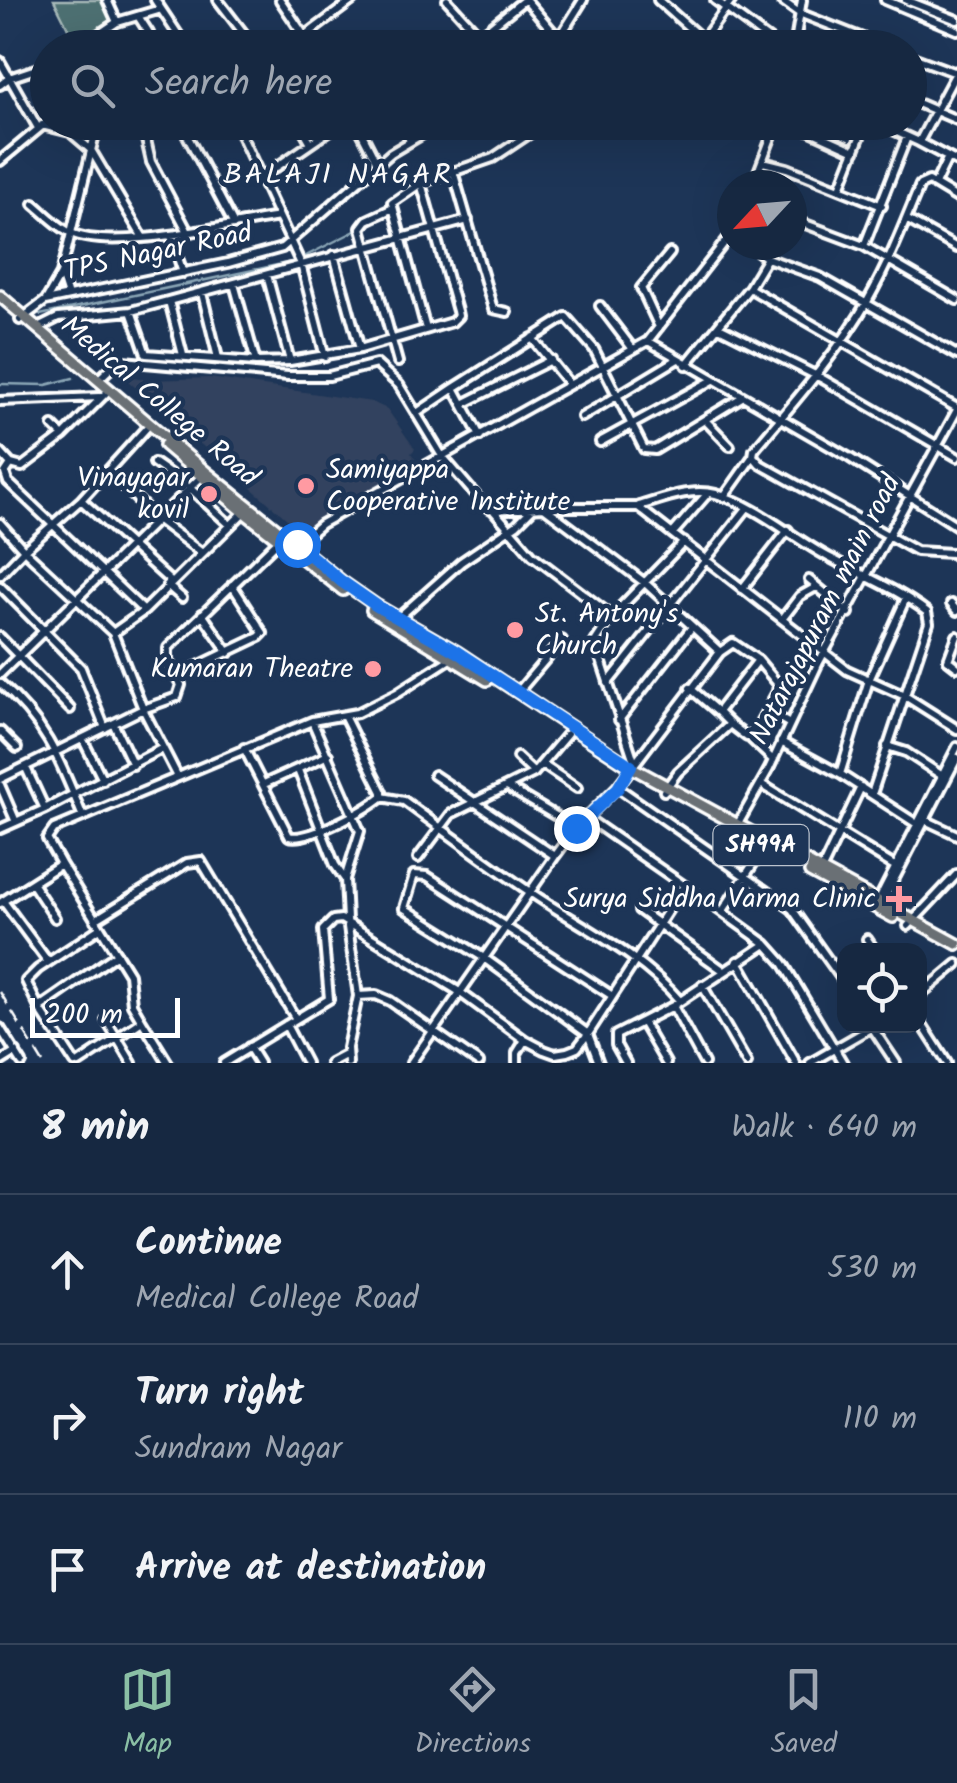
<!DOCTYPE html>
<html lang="en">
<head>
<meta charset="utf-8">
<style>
	:root { --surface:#162841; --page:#1f3048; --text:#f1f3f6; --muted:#9ea6b1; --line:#35445a; --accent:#8abfa5 }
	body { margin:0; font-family:Kalam,sans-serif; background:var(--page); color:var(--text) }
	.controls { position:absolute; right:30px; bottom:30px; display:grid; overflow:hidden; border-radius:20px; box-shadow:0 10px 40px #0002 }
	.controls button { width:90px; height:90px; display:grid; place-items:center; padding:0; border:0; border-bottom:2px solid var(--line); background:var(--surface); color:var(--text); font:50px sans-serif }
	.compass { position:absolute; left:717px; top:170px; width:90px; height:90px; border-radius:50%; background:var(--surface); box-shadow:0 10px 40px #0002; rotate:244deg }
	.scale { position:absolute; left:30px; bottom:25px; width:150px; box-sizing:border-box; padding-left:10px; border:5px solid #fff; border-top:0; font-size:28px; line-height:35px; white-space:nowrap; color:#fff; -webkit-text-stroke:8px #1d3557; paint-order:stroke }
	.stop { position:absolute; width:30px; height:30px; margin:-22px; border:8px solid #1a73e8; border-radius:50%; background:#fff }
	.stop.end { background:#1a73e8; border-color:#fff; box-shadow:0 2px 10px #0008 }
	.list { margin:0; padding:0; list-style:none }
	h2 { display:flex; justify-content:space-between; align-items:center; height:130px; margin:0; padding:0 40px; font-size:42px }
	h2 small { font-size:32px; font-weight:400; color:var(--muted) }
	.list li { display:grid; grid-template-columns:65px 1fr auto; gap:30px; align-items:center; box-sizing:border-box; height:150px; padding:0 40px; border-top:2px solid var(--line) }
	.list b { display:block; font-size:38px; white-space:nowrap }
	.list p { margin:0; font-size:32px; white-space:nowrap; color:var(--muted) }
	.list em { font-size:32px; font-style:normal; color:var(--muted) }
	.icon { flex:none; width:55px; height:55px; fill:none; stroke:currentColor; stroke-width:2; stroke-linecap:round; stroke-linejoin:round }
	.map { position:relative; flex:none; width:957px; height:1063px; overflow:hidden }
	.search { position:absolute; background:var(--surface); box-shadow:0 10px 40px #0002; left:30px; right:30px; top:30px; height:110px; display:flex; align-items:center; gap:25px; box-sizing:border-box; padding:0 35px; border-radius:55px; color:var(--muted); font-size:38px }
	.sheet { height:580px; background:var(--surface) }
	nav { display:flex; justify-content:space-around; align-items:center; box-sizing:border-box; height:140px; border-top:2px solid var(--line); background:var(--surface); font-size:28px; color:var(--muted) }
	nav a { display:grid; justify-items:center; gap:5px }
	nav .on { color:var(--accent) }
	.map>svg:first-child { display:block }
	.built { fill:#32425e }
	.green { fill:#4d7072; stroke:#a6b8b8; stroke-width:2.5 }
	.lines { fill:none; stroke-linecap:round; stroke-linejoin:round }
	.stream { stroke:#8ba6b6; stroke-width:2.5 }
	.minor-casing { stroke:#fff; stroke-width:14 }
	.major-casing { stroke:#fff; stroke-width:16 }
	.minor { stroke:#1d3557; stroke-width:6 }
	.major { stroke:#6a7074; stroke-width:9 }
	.rail { stroke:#fff; stroke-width:2.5; stroke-dasharray:15 8; stroke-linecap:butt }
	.route { stroke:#1a73e8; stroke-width:12 }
	.poi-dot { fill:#ff9aa2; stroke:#1d3557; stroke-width:4 }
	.labels { text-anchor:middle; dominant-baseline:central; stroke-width:9; stroke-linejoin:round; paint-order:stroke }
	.shield { fill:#1d3557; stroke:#bbc2cd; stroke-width:2.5 }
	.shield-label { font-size:25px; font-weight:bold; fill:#fff }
	.street-label { font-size:28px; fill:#fff; stroke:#1d3557 }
	.poi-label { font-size:28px; fill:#fff; stroke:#1d3557; text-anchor:end }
	.neighbourhood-label { font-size:30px; letter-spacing:2.5px; fill:#fff; stroke:#1d3557 }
</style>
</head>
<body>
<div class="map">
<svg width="957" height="1063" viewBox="0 0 957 1063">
	<rect width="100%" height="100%" fill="#1d3557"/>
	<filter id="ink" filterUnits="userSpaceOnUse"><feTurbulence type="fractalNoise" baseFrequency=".01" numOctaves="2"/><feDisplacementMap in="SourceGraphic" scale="20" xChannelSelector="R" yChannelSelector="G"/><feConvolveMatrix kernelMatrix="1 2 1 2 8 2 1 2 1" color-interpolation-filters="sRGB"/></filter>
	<g filter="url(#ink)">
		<path class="built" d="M121,375L151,380L210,378L372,402L387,409L415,449L411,453L416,460L302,532Z"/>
		<path class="green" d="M54,0H102L115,17L75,42Z"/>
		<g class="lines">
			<path class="stream" d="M40,315L296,261L359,229
				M0,384L46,385L73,378"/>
			<g class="minor-casing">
				<path id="minor" d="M155,0L187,48
					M218,0L255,48
					M280,0L305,37
					M447,0L481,37
					M526,0L560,40
					M658,0L712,48
					M715,0L780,48
					M781,0L799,13L888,48
					M885,0L957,30
					M906,0L957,20
					M138,16L149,33
					M117,22L161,9
					M102,34L113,48
					M309,34L316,48
					M79,48L117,22L107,0
					M289,48L353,0
					M465,48L524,0
					M553,48L583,0
					M683,48L703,40L732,0
					M794,48L802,0
					M910,56L956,73
					M0,61L38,128
					M957,71L919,142L957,162
					M0,85L9,78L48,65
					M910,100L957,120
					M142,122L151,162L188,232
					M180,122L233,223
					M235,122L301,264L325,357
					M299,122L311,143
					M356,122L378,165
					M402,122L410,141
					M791,122L855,151
					M875,122L919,142
					M42,125L70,132L91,150L142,236
					M0,161L48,121
					M763,162L787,168L882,206
					M453,171L493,309L507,312
					M262,177L342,122
					M935,184L948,157
					M753,185L777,122
					M840,188L866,122
					M957,198L929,181L920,185C904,224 889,263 868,300C837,354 794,402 754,450L753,456L760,464L916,551L952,553L957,557
					M34,204C45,213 58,227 71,233C113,252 231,224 279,217
					M391,209L367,220L361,228L398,362
					M792,219L864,246L957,300
					M906,219L957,248
					M171,236L183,273
					M750,245L767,258L820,277L957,355
					M864,246L907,137
					M334,255L360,349
					M61,274L98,122
					M267,275L290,361
					M234,284L256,362
					M749,288L957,408
					M202,293L218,358
					M46,300L61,274L68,296
					M169,301L183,355
					M600,306L632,348
					M131,311L146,354L256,362L290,361L360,349L452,322L458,316L457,311L421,183
					M20,320L45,301L228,263L282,248L391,153L443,122
					M659,327L641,288L670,253
					M719,327L821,378L957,457
					M38,328L58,318L131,311L468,220
					M426,329L392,203L421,183L493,158L547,122
					M532,338L569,384
					M648,341L850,458L957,526
					M686,365L749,288L767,258
					M99,379L117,362L123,361L288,376H329L376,364L399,385L442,456L484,505L493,510L544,507
					M0,401L99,397
					M463,404L551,360
					M417,413L454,388
					M582,417L678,359
					M706,421L730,446
					M53,426L63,436L106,393
					M480,436L454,388L566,317L594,349L644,449L655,450L742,397
					M600,442L713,380
					M0,452L11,464L22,467L63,436
					M154,463L191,489L230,525
					M11,464L5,473L8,482L144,611
					M108,471L157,519L202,553
					M724,497L753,456
					M81,500L170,581
					M639,506C663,499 691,487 716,494C759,506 793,539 832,559C864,576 897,589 927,612L929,623L872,794
					M494,511L532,555L612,616
					M0,523L24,550L113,633L143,709L178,777
					M673,533L708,493
					M293,548L321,524L648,341L732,233
					M0,575L24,550L81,500L150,424
					M809,580L849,613
					M167,585L182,598
					M0,586L81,668L105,728
					M742,589L788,530
					M951,604L957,611
					M202,614L229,653
					M398,618L461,562L517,524L533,508
					M783,618L800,596L816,587
					M113,633L144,611L244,512
					M957,636L948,660L957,667
					M0,637L70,709
					M0,674L205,473
					M177,676L259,637L263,633L232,585
					M0,683C47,724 60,761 83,817
					M608,683L747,508
					M690,688L718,712
					M518,692L562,640
					M767,711L790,724
					M619,720L692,627
					M312,721L360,831L345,879L347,920L358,996L347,1048L348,1063
					M730,724L747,737H752L777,692L778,684L758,660
					M114,725L133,765
					M0,731L17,748
					M750,738L773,760
					M83,740L103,780
					M781,742L840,774L917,824
					M887,746L906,752L944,777
					M244,748L289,836C307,842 366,810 382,797V792L344,716
					M517,757L534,773
					M634,761L595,642L612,616L684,542
					M543,765L577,788
					M26,768L45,809L163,748
					M298,770L335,865L344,878
					M840,774L869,680L906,598
					M434,775L555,856
					M0,779L143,709L177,697L181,685L168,660V648L279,540
					M264,784L328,755
					M761,784L896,867
					M0,785L16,822
					M507,787L576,828
					M617,787L792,909L844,982
					M664,791L678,772L730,724L718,712L758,660L733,643L720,652L645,583L544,507H638L847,670L905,696L957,729
					M382,797L404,801C445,831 487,863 530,892C581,927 639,953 680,1001
					M587,818L722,912L764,847
					M925,820L957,835
					M0,829L45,809
					M734,831L769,769L819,662L957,410
					M418,858L451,814L534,773L567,734
					M61,864L129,974L132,1004L142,1021
					M821,871L861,787
					M32,883L55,918
					M3,901L48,962
					M878,901L957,747
					M0,903L61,864L47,839L54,829L312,721L357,713L397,693L453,657
					M882,903L957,758
					M639,910L724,971
					M722,912L766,944L783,963L843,1063
					M95,920L187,863L201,861L296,1019L224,1063
					M908,926L957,874
					M867,939L875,951
					M738,961L796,1063
					M702,985L747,1063
					M920,995L957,964
					M358,996L376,995L390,1001L479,1063
					M673,1006L704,1063
					M39,1008L117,954
					M296,1019L329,999L323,930L333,920L341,919L458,991L525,1040L544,1050L555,1054L567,1052L577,1048L588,1034L684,886
					M920,1021L947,1063
					M642,1022L666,1063
					M286,1025L306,1063
					M872,1027L896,1063
					M0,1028L22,1063
					M249,1047L259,1063
					M0,1062L16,1052
					M75,1063L39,1008L26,981L38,969L100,928
					M79,1063L117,1038L106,1020
					M132,1063L117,1038L142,1021L168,1063
					M330,1063L347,1054
					M411,1063L555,856L576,828L617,787L720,652
					M517,1063V1053L525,1040
					M599,1063L588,1034L484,958L404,908L414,875L427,876L611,995
					M626,1063L616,1045V1035L673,1006L766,944
					M810,1063L874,1026"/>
			</g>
			<g class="major-casing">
				<path id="major" d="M0,296L206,472L341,581L377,606L457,652L631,767L957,944
					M165,445L244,512L343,590
					M372,610L487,680
					M810,872L893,917"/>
			</g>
			<use href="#minor" class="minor"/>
			<use href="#major" class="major"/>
			<path class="rail" d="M0,992L43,1063"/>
		</g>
	</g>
	<g class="lines" filter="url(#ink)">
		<path class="route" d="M297,544L341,581L377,606L457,652L631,766L618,788L576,828"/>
	</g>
	<g class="poi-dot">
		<circle cx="306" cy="486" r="10"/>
		<circle cx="209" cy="494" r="10"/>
		<circle cx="515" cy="630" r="10"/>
		<circle cx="373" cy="669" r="10"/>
		<path d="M894 884h10v10h10v10h-10v10h-10v-10h-10v-10h10z"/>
	</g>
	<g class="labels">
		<rect class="shield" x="713.5" y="825" width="95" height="40" rx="8"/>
		<g class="shield-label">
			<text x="761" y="845">SH99A</text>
		</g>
		<g class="street-label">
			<text transform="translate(158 253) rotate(-12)">TPS Nagar Road</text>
			<text transform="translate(159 402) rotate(40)">Medical College Road</text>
			<text transform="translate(826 610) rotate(-63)">Natarajapuram main road</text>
		</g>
		<g class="poi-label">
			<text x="326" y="470" text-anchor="start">Samiyappa<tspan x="326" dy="32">Cooperative Institute</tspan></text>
			<text x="189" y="478">Vinayagar<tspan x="189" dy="32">kovil</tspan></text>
			<text x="535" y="614" text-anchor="start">St. Antony's<tspan x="535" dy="32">Church</tspan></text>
			<text x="353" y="669">Kumaran Theatre</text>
			<text x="876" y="899">Surya Siddha Varma Clinic</text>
		</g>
		<g class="neighbourhood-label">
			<text x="338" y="176">BALAJI NAGAR</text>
		</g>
	</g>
</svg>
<div class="controls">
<button><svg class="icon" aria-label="locate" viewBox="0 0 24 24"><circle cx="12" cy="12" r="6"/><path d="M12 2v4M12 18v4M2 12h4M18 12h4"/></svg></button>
</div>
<svg class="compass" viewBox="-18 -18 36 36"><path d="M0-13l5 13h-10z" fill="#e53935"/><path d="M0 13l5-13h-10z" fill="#9ea6b1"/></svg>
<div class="scale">200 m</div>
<div class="stop" style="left:297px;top:544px"></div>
<div class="stop end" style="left:576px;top:828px"></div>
<div class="search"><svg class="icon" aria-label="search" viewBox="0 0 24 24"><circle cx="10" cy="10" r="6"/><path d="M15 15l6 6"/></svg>Search here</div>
</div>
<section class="sheet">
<h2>8 min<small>Walk · 640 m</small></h2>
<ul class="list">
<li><svg class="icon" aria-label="ahead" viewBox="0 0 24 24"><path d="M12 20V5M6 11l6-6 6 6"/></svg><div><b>Continue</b><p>Medical College Road</p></div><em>530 m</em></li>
<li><svg class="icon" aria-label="right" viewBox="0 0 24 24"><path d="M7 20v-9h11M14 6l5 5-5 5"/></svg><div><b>Turn right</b><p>Sundram Nagar</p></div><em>110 m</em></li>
<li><svg class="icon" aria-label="arrive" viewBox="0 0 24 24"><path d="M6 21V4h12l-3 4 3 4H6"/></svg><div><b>Arrive at destination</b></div></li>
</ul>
</section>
<nav>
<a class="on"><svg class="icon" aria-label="map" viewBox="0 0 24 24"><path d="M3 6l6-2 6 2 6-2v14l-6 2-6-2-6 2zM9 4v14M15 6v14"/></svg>Map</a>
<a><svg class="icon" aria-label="directions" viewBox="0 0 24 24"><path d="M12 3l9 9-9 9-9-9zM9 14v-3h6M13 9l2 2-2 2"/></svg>Directions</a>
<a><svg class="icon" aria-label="saved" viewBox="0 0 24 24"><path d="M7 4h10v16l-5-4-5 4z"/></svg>Saved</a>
</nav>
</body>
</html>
